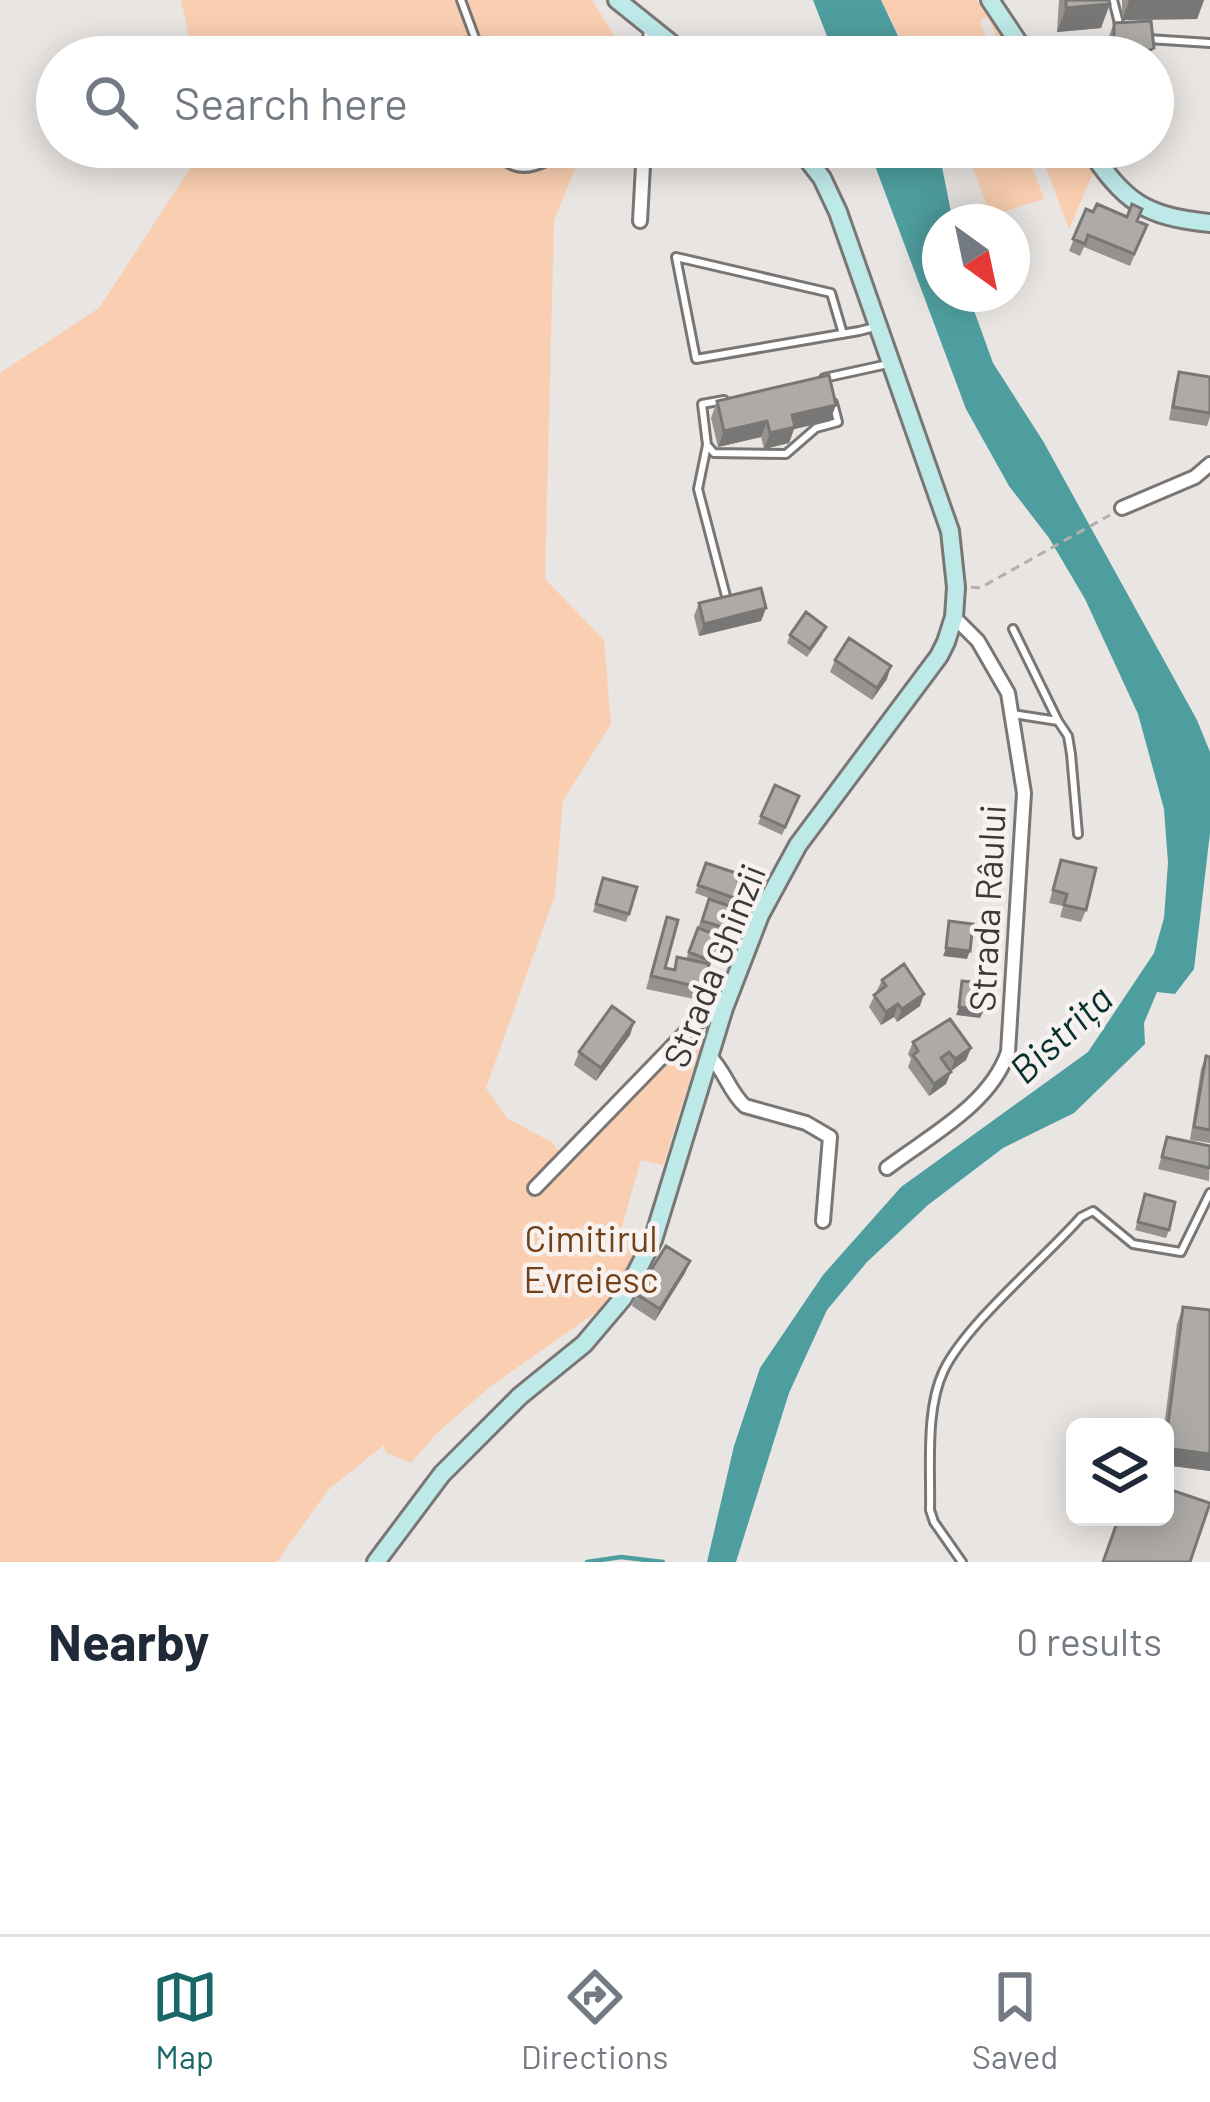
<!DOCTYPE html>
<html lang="en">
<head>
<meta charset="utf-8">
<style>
	:root { --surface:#fff; --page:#f6f6f7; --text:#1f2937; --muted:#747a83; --line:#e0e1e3; --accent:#196767 }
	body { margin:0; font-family:Barlow,sans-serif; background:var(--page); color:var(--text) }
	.controls { position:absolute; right:36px; bottom:36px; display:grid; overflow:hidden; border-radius:18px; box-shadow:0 6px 30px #0003 }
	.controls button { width:108px; height:108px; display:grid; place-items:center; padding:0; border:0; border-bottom:3px solid var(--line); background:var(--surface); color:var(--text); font:60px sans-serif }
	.compass { position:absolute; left:922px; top:204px; width:108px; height:108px; border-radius:50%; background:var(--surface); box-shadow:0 6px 30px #0003; rotate:147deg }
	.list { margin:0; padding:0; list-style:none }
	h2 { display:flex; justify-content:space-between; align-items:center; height:156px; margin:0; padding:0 48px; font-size:51px }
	h2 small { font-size:39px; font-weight:400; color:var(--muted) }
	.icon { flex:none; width:66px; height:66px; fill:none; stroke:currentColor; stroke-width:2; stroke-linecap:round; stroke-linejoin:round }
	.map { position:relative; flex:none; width:1210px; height:1562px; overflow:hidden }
	.search { position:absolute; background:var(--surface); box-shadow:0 6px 30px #0003; left:36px; right:36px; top:36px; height:132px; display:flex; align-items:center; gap:30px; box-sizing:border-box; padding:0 42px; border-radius:66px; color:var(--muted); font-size:45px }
	.sheet { height:372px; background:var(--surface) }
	nav { display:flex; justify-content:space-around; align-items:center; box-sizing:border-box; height:168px; border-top:3px solid var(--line); background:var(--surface); font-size:33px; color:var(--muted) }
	nav a { display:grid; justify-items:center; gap:6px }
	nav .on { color:var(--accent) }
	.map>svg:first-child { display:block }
	.green { fill:#facfb1 }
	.water { fill:#4f9e9f }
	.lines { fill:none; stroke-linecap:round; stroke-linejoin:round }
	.stream { stroke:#4f9e9f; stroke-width:4.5 }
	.lane-casing { stroke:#7a7674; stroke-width:12 }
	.street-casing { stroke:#7a7674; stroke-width:18 }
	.secondary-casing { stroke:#7a7674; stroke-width:22 }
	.path { stroke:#b2afad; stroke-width:3; stroke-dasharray:9 6; stroke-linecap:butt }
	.lane { stroke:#fff; stroke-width:6 }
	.street { stroke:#fff; stroke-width:12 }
	.secondary { stroke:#bee9e9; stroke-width:16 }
	.wall { fill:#959290 }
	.shaded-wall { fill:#797775 }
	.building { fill:#adaaa7; stroke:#797775; stroke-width:3 }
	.labels { text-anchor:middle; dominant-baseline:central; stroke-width:9; stroke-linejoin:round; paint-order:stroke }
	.street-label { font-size:36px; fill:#3a3938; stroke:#f7f2f0 }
	.park-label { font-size:36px; fill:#724119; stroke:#f7f2f0 }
	.water-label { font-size:39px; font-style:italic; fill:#073030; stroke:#f7f2f0 }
</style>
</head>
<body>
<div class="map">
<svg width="1210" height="1562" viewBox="0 0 1210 1562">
	<rect width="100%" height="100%" fill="#e9e5e2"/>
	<path class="green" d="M181,0H592L615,37L617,57H194Z
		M881,0H977L1017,57H1004L988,17L980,20L993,57H934L928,40L904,46Z
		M204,147H584L554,221L545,579L604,640L611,724L563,801L555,895L486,1088L507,1118L553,1143L568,1165L697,1028L705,1031L663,1165L641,1160L621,1230L645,1237L631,1267L605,1306L491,1386L438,1432L411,1463L385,1452L384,1445L328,1490L277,1562H0V373L99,308Z
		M966,147H1025L1044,199L990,216Z
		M1038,147H1080L1095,169L1069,229Z"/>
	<path class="water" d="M813,0H881L908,57H835Z
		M868,147H938L953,222H940V294H968L993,363L1043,441L1197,720L1210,752V833L1194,969L1175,994L1157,992L1144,1023L1145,1044L1074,1113L1003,1148L928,1205L867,1262L827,1310L789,1393L736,1562H707L734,1446L760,1368L823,1275L901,1187L1088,1052L1154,953L1164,918L1168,863L1164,809L1138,714L1085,599L1049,538L1009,486L966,409Z"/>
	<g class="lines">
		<path class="stream" d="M587,1562L621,1557L663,1562"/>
		<g class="lane-casing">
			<path id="lane" d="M461,0L482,57
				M1113,0L1120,27
				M1148,39L1210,43
				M630,57L646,53
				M494,147C506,169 523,173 546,162L553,147
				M843,334L831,293L676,257L696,359L859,331L875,327
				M824,378L888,364
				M724,400L702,404L707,445L714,453L786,454L816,428L838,422L833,403
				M707,445L698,489L727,600
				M1013,629L1058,721
				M1013,714L1058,721L1068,736L1071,754L1078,834
				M962,1562L934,1522L930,1510C931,1467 925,1409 944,1370C967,1323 1043,1260 1081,1217L1093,1211L1133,1244L1181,1252L1210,1193"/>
		</g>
		<g class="street-casing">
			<path id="street" d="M649,57L651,28
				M640,221L644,147
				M1122,508L1195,477L1210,464
				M709,1056C725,1070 729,1092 745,1106L806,1123L830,1137L823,1221
				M887,1168C929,1136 990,1105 1008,1052L1024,793L1008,693L978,641L954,617
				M535,1188L694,1024L724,1008"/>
		</g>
		<g class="secondary-casing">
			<path id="secondary" d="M617,0L688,57
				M990,0L1028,57
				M1088,147C1125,202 1143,216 1210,223
				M376,1562L442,1474L520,1396L584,1344L623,1298L653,1240L724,1008L760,915L798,845L939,656L946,642L954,617L956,587L950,531L838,212L822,178L798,147"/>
		</g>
		<path class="path" d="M971,587L980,588L1110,515"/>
		<use href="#lane" class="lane"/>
		<use href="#street" class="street"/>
		<use href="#secondary" class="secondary"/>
	</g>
	<path class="wall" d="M1059,0H1109L1101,28L1057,32Z
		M1122,0H1204L1197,19L1122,20Z
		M1114,23L1150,57H1105V47Z
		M1086,209L1147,225L1130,266L1084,247L1080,256L1069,251Z
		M1179,372L1210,377V417L1207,426L1169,420L1175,384Z
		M717,401L830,421L794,429L789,443L764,449L761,437L718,447L711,418Z
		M699,603L766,608L761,621L699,636L694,616Z
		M790,635H823L807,657L787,643Z
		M835,660L887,679L872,700L830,672Z
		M796,804L782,835L758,824L761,816Z
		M1061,860L1086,910L1081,922L1060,917L1063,906L1049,903Z
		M706,863L745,876L734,907L695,893Z
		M603,878L629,914L626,922L593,912Z
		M709,899L735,908L725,938L720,936L708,967L699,1000L646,989L667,917L665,968L673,970L677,957L686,959Z
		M882,980L920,1006L897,1022L894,1017L881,1025L869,1007Z
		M634,1022L630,1035L596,1081L574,1065L579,1052Z
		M913,1042L971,1048L966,1060L950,1071L946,1084L929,1096L908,1067L911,1059L908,1054Z
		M1206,1056L1210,1057V1143L1190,1140L1201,1069Z
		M1167,1137L1210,1146L1209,1181L1158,1169Z
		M1145,1194L1169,1230L1166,1238L1135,1230Z
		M690,1261L685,1273L655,1321L632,1306L636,1294Z
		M1183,1307L1210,1310V1471L1165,1465L1164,1427L1177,1324Z"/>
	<path class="shaded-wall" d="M1129,0H1204L1197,19L1122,20Z
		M1110,4L1101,28L1057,32L1066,8Z
		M1153,111L1166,112L1157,136H1153Z
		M836,405L830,421L794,429L789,443L764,449L770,433L792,415Z
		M767,421L761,437L718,447L724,431Z
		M766,608L761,621L699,636L704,624Z
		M891,666L887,679L872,700L877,688Z
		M946,948L970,951L967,959L943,956Z
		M924,994L920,1006L897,1022L902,1009Z
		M898,1004L894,1017L881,1025L886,1012Z
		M959,1007L984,1010L980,1018L956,1015Z
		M634,1022L630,1035L596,1081L601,1068Z
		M971,1048L966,1060L950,1072L955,1059Z
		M951,1072L946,1084L929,1096L934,1084Z
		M690,1261L685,1273L655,1321L660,1309Z
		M1165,1448L1210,1454V1471L1165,1465Z"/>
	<path class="building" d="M1066,0H1109L1110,4L1066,8Z
		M1151,21L1154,48L1148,51L1149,57H1114V23Z
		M1153,62H1158L1166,112L1153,111Z
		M1097,204L1127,217L1132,204L1142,209L1137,221L1147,225L1134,254L1088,235L1085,244L1073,239L1086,209L1093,212Z
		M1179,372L1210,377V413L1173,407Z
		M829,375L836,405L792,415L795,427L770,433L767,421L724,431L717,401Z
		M761,588L766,608L704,624L699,603Z
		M806,612L826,627L810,649L790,635Z
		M849,638L891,666L877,688L835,660Z
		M775,785L799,796L785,827L761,816Z
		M1061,860L1096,868L1086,910L1064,905L1067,894L1053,890Z
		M706,863L745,876L737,899L698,885Z
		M603,878L637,887L629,914L596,904Z
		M709,899L735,908L729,929L702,921Z
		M667,917L678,920L665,968L675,970L677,957L709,964L703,988L651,976Z
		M949,921L973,924L970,951L946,948Z
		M698,928L720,936L710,961L689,952Z
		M904,964L924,994L902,1009L898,1004L886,1012L874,995L886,986L882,980Z
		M962,981L986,983L984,1010L959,1007Z
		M612,1006L634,1022L601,1068L579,1052Z
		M950,1019L971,1048L955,1059L949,1052L941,1058L951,1072L934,1084L913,1055L918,1051L913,1042Z
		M1206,1056L1210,1057V1130L1194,1127Z
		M1167,1137L1210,1146V1168L1162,1157Z
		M1145,1194L1175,1202L1169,1230L1138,1222Z
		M666,1246L690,1261L660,1309L636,1294Z
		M1183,1307L1210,1310V1454L1165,1448Z
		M1165,1488L1210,1503L1190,1562H1103L1119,1517H1165Z"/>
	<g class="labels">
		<g class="street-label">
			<text transform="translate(986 908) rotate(-87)">Strada Râului</text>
			<text transform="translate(713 965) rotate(-68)">Strada Ghinzii</text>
		</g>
		<g class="park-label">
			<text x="591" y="1237">Cimitirul<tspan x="591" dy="41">Evreiesc</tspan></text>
		</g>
		<g class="water-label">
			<text transform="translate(1060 1033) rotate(-43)">Bistrița</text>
		</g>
	</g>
</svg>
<div class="controls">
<button><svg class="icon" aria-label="layers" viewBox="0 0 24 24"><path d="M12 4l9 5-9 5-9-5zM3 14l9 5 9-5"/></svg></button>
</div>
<svg class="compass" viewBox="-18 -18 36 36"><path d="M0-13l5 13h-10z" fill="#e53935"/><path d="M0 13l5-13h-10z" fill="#747a83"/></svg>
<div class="search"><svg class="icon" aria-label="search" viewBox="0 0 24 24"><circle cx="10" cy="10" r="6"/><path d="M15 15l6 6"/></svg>Search here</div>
</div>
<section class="sheet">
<h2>Nearby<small>0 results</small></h2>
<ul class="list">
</ul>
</section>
<nav>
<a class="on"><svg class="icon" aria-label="map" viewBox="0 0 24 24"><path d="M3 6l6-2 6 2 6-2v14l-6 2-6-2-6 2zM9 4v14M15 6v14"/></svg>Map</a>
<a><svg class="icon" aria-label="directions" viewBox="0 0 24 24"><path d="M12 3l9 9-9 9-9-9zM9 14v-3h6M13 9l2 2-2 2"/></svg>Directions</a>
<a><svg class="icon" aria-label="saved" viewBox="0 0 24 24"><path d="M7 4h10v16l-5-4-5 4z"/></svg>Saved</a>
</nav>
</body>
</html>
